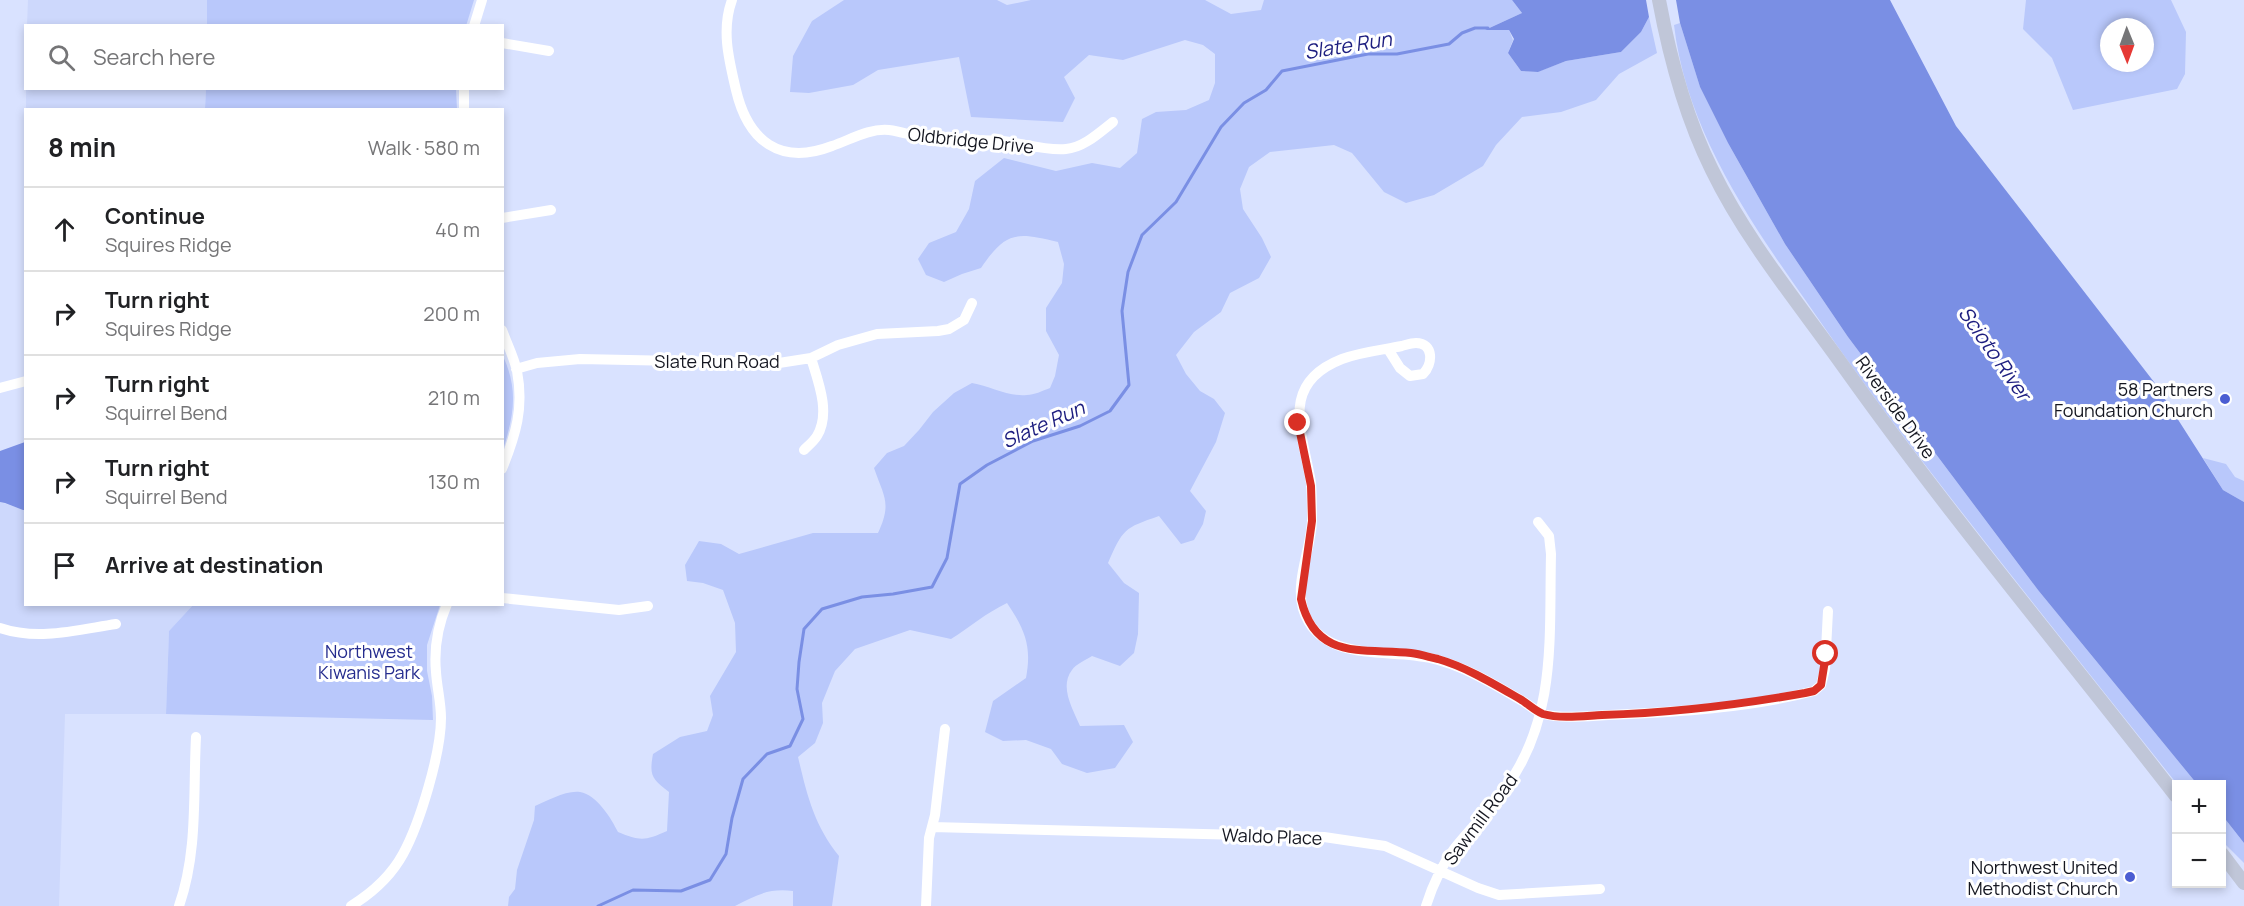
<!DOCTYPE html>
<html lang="en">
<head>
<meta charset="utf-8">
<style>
	:root { --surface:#fff; --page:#f6f6f6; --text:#202124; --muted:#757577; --line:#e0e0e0 }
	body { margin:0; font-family:Manrope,sans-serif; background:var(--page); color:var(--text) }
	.controls { position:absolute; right:18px; bottom:18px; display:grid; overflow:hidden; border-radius:0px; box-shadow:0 3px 9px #0003 }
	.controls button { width:54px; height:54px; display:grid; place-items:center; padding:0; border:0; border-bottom:2px solid var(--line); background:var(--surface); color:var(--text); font:30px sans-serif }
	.compass { position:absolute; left:2100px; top:18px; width:54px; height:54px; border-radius:50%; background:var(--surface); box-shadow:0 3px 9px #0003; rotate:179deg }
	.stop { position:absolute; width:18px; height:18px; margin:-14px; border:4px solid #d93025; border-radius:50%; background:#fff }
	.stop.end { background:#d93025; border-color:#fff; box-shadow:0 2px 6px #0008 }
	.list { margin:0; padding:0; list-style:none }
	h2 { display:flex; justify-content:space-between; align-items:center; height:78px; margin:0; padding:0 24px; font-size:26px }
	h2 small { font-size:20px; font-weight:400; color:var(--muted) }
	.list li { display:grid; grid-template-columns:39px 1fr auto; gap:18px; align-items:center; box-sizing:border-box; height:84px; padding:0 24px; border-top:2px solid var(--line) }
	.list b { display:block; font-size:22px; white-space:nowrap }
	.list p { margin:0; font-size:20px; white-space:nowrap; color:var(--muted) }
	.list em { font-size:20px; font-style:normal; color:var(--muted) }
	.icon { flex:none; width:33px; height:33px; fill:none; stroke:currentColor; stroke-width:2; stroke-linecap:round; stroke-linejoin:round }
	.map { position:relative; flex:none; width:2244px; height:906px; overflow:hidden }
	.search { position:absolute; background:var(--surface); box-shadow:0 3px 9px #0003; left:24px; top:24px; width:480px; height:66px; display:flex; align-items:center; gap:15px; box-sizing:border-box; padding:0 21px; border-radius:0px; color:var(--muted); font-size:22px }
	.panel { position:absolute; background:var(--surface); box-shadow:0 3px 9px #0003; left:24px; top:108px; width:480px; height:498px; border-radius:0px }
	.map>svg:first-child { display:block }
	.built { fill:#cdd8fc }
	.green { fill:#b9c8fb; fill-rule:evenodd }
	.water { fill:#7a8fe4 }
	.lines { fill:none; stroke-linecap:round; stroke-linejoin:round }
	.stream { stroke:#7a8fe4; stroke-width:3 }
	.minor { stroke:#fff; stroke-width:10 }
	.major { stroke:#c0c6d8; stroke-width:14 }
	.route { stroke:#d93025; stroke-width:8 }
	.poi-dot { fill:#4b5dd2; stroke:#fff; stroke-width:2 }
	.labels { text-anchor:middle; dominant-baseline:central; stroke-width:6; stroke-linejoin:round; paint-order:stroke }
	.street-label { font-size:18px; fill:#141620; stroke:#fff }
	.poi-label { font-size:18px; fill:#141620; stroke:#fff; text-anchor:end }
	.park-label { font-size:18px; fill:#252c8e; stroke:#fff }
	.water-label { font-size:20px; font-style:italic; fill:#1c1d7f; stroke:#fff }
</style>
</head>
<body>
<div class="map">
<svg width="2244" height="906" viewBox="0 0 2244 906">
	<rect width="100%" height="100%" fill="#d9e2ff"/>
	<path class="built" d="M28,0H207V25H27Z
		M26,89H206L205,109L26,110Z
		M0,502L25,510L26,604L193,605L169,631L166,714H65L59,906H0Z"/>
	<path class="green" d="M207,0H474L466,26L207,25Z
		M844,0H997L1007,5L1031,0H1205L1231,14L1261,10L1264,0H1512L1522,13L1487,29L1509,30L1513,40L1508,53L1521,71L1537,72L1566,61L1621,52L1641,32L1649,17L1657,53L1619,74L1596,100L1561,112L1522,117L1496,145L1483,166L1434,195L1406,203L1384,192L1352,153L1334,145L1270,152L1249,167L1240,189L1243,209L1262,238L1271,257L1259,278L1230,293L1221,312L1194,332L1176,355L1186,374L1200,391L1214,399L1225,413L1216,442L1190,491L1206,511L1203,524L1194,540L1181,544L1159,516C1124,528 1123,529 1108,563L1124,583L1139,593L1138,634L1134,653L1120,666L1092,656C1086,660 1076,664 1072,670C1059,687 1073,709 1080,726L1124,725L1133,742L1115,768L1087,773L1062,764L1051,749L1026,740L1003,741L985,732L993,701L1026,678C1032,646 1025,630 1007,603C986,613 970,627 951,639L910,630L855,649L835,671L822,703L823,723L815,743L798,757C807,795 814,825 839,856L832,906H793V891C769,888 756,895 735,906H508L509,897L515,889L517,870L534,820L535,806C547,801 566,790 580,792C597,795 611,818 618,832C640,841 645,841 667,831L669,792C652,779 649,776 653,754L680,737L707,731L713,715L710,696L736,652L735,623L723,590L703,583L687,581L685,565L699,541L721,544L739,554L813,533H878C892,503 884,497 874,468L887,453L904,446L919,430L933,412L954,393L972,383C990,386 1008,397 1027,395C1034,395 1042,391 1050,388L1055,376L1059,355L1046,331V308L1062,283L1064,264L1058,242C1016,232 1006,231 981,268L962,274L944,282L926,275L918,259L929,243L956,232L969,209L975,181L1004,158L1056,171L1092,163L1120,168L1137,153L1142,119L1156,112L1186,110L1209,100L1215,83V54L1203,45L1185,40L1123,60L1089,55L1064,77L1075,98L1063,122L971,117L959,57L878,70L853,85L809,93L790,92L793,56L812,21Z
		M2026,0H2171L2186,32L2185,74L2177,89L2073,110L2052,58L2023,29ZM2109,27H2145V63H2109Z
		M1680,23L1700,87L1728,143L1785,244L1848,337L2038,590L2197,784H2177C2092,677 2006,570 1923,462C1882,409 1844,356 1806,301C1748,219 1686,128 1674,25Z
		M206,89H456L457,109H205Z
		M502,354C519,390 514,414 503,450Z
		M2203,458L2226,464L2235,477L2244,481V502L2223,490Z
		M193,605H440L427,645V671L432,696L433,720L166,714L169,631Z
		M2222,815L2244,843V863L2222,841Z"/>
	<path class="water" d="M1512,0H1646L1649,17L1641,32L1621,52L1566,61L1538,72L1521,71L1508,53L1514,39L1509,30H1485L1522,13Z
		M1676,0H1890L1956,126L2154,382L2223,490L2244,502V843L2222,815V784H2197L2038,590L1848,337L1785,244L1728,143L1700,87L1680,23Z
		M25,442L26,510H23L5,503L0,502V451Z"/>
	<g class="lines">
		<path class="stream" d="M598,906L633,890L681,891L710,880L726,854L732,818L743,779L767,754L790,746L803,719L797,689L799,662L804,629L822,609L862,597L893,594L932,587L947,558L960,484L987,465L1033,441L1080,426L1110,411L1129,385L1122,311L1128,272L1142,235L1176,202L1221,127L1244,103L1266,90L1282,71L1368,54H1397L1449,44L1462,33L1475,28H1488"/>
		<path class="minor" d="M732,0C721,30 729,60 736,90C748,141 780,166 832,146C850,140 869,128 889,130C904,132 919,138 934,139C956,142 980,139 1002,141C1023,143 1044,151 1066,149C1083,148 1099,133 1113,122
			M474,26L482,0
			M502,43L549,51
			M464,110V88
			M502,218L551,210
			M502,330C507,344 514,357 517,371C524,408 516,434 502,469
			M1388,349L1400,368L1410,376L1423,374C1433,364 1434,343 1416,343C1411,343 1406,345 1402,346C1382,350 1361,352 1342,359C1278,384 1303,433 1311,483C1312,495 1312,509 1312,521C1311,549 1295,581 1303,609C1320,664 1388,648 1430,658C1462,665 1492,683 1519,699C1527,703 1535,711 1543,714C1564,719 1588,716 1609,715C1677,712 1748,708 1814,691L1821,685L1825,669L1828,611
			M516,369L537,363L580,359L779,363L811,358L838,345L877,334L938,331L949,329L964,320L972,303
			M0,388L26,381
			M804,450C808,446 814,441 817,436C831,413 818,381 811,358
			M502,598L619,610L648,606
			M0,628C38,641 77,630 116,624
			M932,827L1324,837L1385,846L1478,888L1499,895L1600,889
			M179,906C198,852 193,794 196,737
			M351,906C372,893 391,876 403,854C420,823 441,753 441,718C441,702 437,688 436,672C434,650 438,625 447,604
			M926,906L929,838L935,815L945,729
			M1426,906C1432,887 1442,865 1454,849C1470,828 1490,810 1505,789C1557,718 1549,638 1551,554L1549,536L1538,522"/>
		<path class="major" d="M1659,0C1670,59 1685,116 1712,170C1747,242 1800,305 1846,370C1950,516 2066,654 2176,796
			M2222,854L2244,883"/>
	</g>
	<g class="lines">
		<path class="route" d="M1298,423L1311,486L1312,521L1301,599C1315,661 1363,648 1411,653C1420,654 1429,657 1438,659C1466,667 1494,684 1520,699C1527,703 1535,711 1543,714C1561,719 1583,716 1602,715C1671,713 1738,705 1805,693L1814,691L1821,685L1826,654"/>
	</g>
	<g class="poi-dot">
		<circle cx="2225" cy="399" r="6"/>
		<circle cx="2130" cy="877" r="6"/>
	</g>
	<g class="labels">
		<g class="street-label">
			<text transform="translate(971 140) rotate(6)">Oldbridge Drive</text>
			<text x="717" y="361">Slate Run Road</text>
			<text transform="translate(1896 407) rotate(54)">Riverside Drive</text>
			<text transform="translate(1480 819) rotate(-53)">Sawmill Road</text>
			<text transform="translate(1272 836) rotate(2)">Waldo Place</text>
		</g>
		<g class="poi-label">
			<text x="2213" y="389">58 Partners<tspan x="2213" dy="21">Foundation Church</tspan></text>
			<text x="2118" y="867">Northwest United<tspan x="2118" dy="21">Methodist Church</tspan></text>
		</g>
		<g class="park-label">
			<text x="369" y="651">Northwest<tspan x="369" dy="21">Kiwanis Park</tspan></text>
		</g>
		<g class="water-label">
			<text transform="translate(1348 45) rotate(-9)">Slate Run</text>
			<text transform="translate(1995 353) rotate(55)">Scioto River</text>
			<text transform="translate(1043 424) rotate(-24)">Slate Run</text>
		</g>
	</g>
</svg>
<div class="controls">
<button>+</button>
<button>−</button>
</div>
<svg class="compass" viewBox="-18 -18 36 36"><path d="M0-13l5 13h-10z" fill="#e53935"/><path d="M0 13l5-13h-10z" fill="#757577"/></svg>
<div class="stop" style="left:1826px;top:654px"></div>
<div class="stop end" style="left:1298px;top:423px"></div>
<div class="search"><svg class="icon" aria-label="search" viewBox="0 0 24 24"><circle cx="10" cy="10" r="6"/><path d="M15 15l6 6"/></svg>Search here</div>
<section class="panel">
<h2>8 min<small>Walk · 580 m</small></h2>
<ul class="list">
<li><svg class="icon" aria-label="ahead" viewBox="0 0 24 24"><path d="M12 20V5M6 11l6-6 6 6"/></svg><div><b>Continue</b><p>Squires Ridge</p></div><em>40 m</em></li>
<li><svg class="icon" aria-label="right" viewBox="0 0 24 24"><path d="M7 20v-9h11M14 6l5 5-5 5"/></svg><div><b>Turn right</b><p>Squires Ridge</p></div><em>200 m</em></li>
<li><svg class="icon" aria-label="right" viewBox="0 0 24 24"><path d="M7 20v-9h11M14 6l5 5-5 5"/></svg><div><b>Turn right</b><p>Squirrel Bend</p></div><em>210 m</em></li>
<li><svg class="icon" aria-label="right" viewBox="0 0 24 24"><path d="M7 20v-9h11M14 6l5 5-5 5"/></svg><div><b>Turn right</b><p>Squirrel Bend</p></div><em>130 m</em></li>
<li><svg class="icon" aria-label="arrive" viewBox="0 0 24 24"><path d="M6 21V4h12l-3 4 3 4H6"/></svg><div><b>Arrive at destination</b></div></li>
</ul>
</section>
</div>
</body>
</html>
